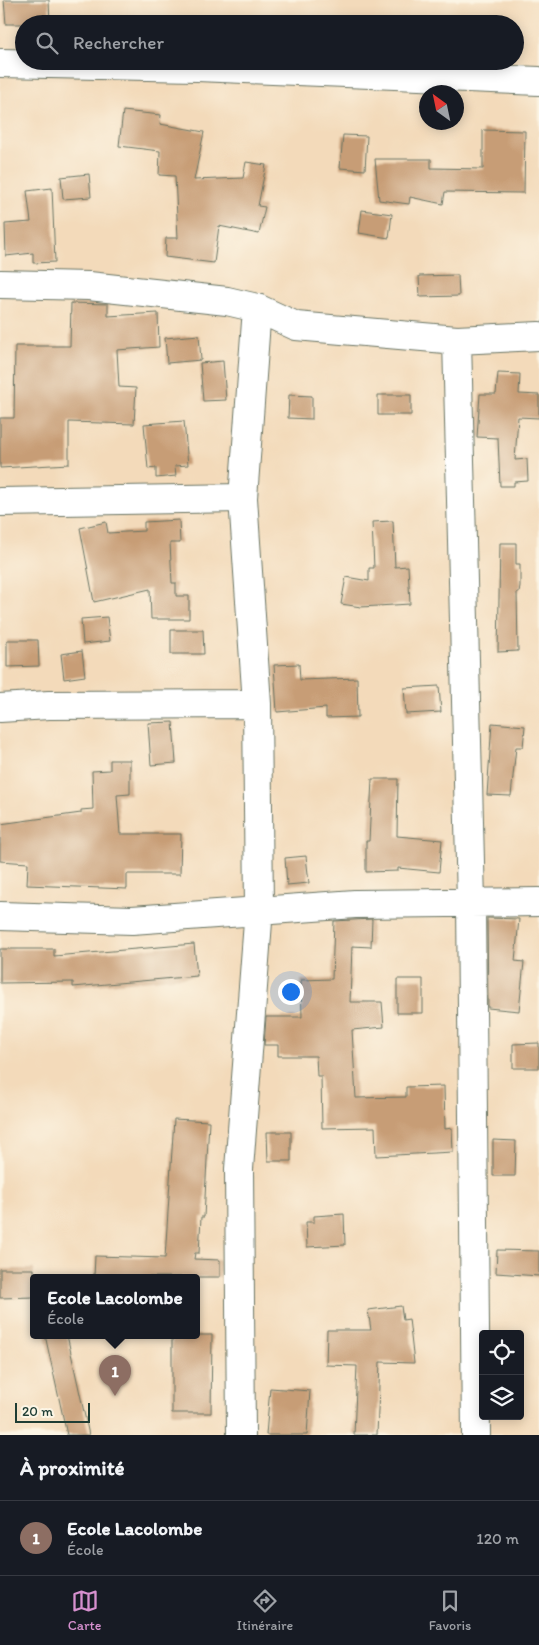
<!DOCTYPE html>
<html lang="fr">
<head>
<meta charset="utf-8">
<style>
	:root { --surface:#171b24; --page:#242831; --text:#f1f3f6; --muted:#9ea1a6; --line:#363941; --accent:#d690ce }
	body { margin:0; font-family:Itim,sans-serif; background:var(--page); color:var(--text) }
	.controls { position:absolute; right:15px; bottom:15px; display:grid; overflow:hidden; border-radius:5px; box-shadow:0 2px 12px #0003 }
	.controls button { width:45px; height:45px; display:grid; place-items:center; padding:0; border:0; border-bottom:1px solid var(--line); background:var(--surface); color:var(--text); font:25px sans-serif }
	.compass { position:absolute; left:419px; top:85px; width:45px; height:45px; border-radius:50%; background:var(--surface); box-shadow:0 2px 12px #0003; rotate:327deg }
	.scale { position:absolute; left:15px; bottom:12px; width:75px; box-sizing:border-box; padding-left:5px; border:2px solid #1f3d34; border-top:0; font-size:14px; line-height:18px; white-space:nowrap; color:#1f3d34; -webkit-text-stroke:4px #fcf5e5; paint-order:stroke }
	.you { position:absolute; left:290px; top:991px; width:18px; height:18px; margin:-12px; border:4px solid #fff; border-radius:50%; background:#1a73e8; box-shadow:0 0 0 8px #1a73e833 }
	.badge { display:grid; place-items:center; width:32px; height:32px; border-radius:50%; background:var(--accent); color:#fff; font-size:16px; font-weight:700 }
	.pin { position:absolute; translate:-50% -41px; filter:drop-shadow(0 1px 2px #0008) }
	.pin::after { content:''; position:absolute; top:26px; width:18px; height:15px; background:inherit; clip-path:polygon(0 0,100% 0,50% 100%) }
	.popup { position:absolute; left:30px; top:1274px; width:170px; height:65px; box-sizing:border-box; display:grid; place-content:center; border-radius:5px; background:var(--surface); filter:drop-shadow(0 1px 4px #0005); font-size:16px; white-space:nowrap; color:var(--muted) }
	.popup b { font-size:19px; color:var(--text) }
	.popup::after { content:''; position:absolute; left:50%; top:100%; margin-left:-10px; border:10px solid transparent; border-top-color:var(--surface) }
	.list { margin:0; padding:0; list-style:none }
	h2 { display:flex; justify-content:space-between; align-items:center; height:65px; margin:0; padding:0 20px; font-size:21px }
	h2 small { font-size:16px; font-weight:400; color:var(--muted) }
	.list li { display:grid; grid-template-columns:32px 1fr auto; gap:15px; align-items:center; box-sizing:border-box; height:75px; padding:0 20px; border-top:1px solid var(--line) }
	.list b { display:block; font-size:19px; white-space:nowrap }
	.list p { margin:0; font-size:16px; white-space:nowrap; color:var(--muted) }
	.list em { font-size:16px; font-style:normal; color:var(--muted) }
	.icon { flex:none; width:28px; height:28px; fill:none; stroke:currentColor; stroke-width:2; stroke-linecap:round; stroke-linejoin:round }
	.map { position:relative; flex:none; width:539px; height:1435px; overflow:hidden }
	.search { position:absolute; background:var(--surface); box-shadow:0 2px 12px #0003; left:15px; right:15px; top:15px; height:55px; display:flex; align-items:center; gap:12px; box-sizing:border-box; padding:0 18px; border-radius:28px; color:var(--muted); font-size:19px }
	.sheet { height:140px; background:var(--surface) }
	nav { display:flex; justify-content:space-around; align-items:center; box-sizing:border-box; height:70px; border-top:1px solid var(--line); background:var(--surface); font-size:14px; color:var(--muted) }
	nav a { display:grid; justify-items:center; gap:2px }
	nav .on { color:var(--accent) }
	.map>svg:first-child { display:block }
	.building { fill:#c79d76 }
	.lines { fill:none; stroke-linecap:round; stroke-linejoin:round }
	.minor-casing { stroke:#697463; stroke-width:30 }
	.minor { stroke:#fff; stroke-width:28 }
</style>
</head>
<body>
<div class="map">
<svg width="539" height="1435" viewBox="0 0 539 1435">
	<rect width="100%" height="100%" fill="#fcf5e5"/>
	<filter id="ink" filterUnits="userSpaceOnUse"><feTurbulence type="fractalNoise" baseFrequency=".02" numOctaves="2"/><feDisplacementMap in="SourceGraphic" scale="10" xChannelSelector="R" yChannelSelector="G"/><feConvolveMatrix kernelMatrix="1 2 1 2 8 2 1 2 1" color-interpolation-filters="sRGB"/></filter>
	<filter id="wash" filterUnits="userSpaceOnUse"><feTurbulence type="fractalNoise" baseFrequency=".0096" numOctaves="4" result="noise"/><feDisplacementMap in="SourceGraphic" scale="20" xChannelSelector="R" yChannelSelector="G"/><feGaussianBlur stdDeviation="1.12" result="paint"/><feColorMatrix in="noise" values="0 0 0 0 0 0 0 0 0 0 0 0 0 0 0 0 0 1.4 0 .05"/><feComposite in="paint" operator="in"/></filter>
	<g filter="url(#wash)">
		<rect width="100%" height="100%" fill="#f3daba"/>
		<g id="blocks">
			<path class="building" d="M4,0H49L50,24H6Z
				M123,111L161,115L160,124L204,132L194,180L243,178L246,162L266,165L258,206L265,207L259,234L219,226L214,263L165,257L166,238H178L175,176L159,175L160,151L119,146Z
				M483,130L525,131L524,193L445,192L443,204L410,197L409,204L379,200L375,159H431V168L483,169Z
				M343,135L367,136L365,170L340,168Z
				M89,174L91,197L63,199L61,177Z
				M52,188L55,262L33,263V253L6,256L5,224L31,222L27,191Z
				M362,210L392,214L389,238L359,233Z
				M458,275L459,296L420,297L419,276Z
				M71,303L108,304V316L158,313L159,347L117,350L119,387L136,388L134,424L69,422V464L0,468V418H14L15,346H70Z
				M199,335L201,360L167,363L165,338Z
				M223,361L226,400L203,401L200,363Z
				M498,373L520,374L519,394L539,395V418L518,417L515,460L527,459L528,481L514,482V486H500L498,438L477,437L480,394H496Z
				M289,395L312,396V419L288,418Z
				M378,395H411V415H378Z
				M184,421L188,465L175,466L176,476L156,478V468L148,469L144,424Z
				M179,520L180,543H170L172,583H176V596H189V619H151L150,589L94,602L80,528L106,522L108,533L144,531V522Z
				M393,521L395,567L408,566L410,604L361,607L341,604L346,577L369,581V568H374L372,522Z
				M500,543H516V564H520V586L519,592H517L518,651L498,652Z
				M107,617L110,641L83,644L81,619Z
				M171,630H203L204,654H171Z
				M7,640H38L39,666L7,667Z
				M82,651L85,676L64,679L61,654Z
				M299,664L300,680L357,678L358,717L326,718V708L277,712L274,665Z
				M439,686L441,712L406,714L404,688Z
				M173,722L176,763L151,765L148,723Z
				M492,723L525,726L523,747H516L511,796L487,795Z
				M110,760H130V794L117,795L120,834H181L180,874H127V889L27,885L28,863L0,861V824L81,813V810L93,809L92,771L110,770Z
				M372,779H398L397,836L442,840L439,872L398,868V871L366,872V841H369Z
				M306,856L309,883L287,885L285,858Z
				M487,918L519,919L515,961L524,962L519,1011L488,1008Z
				M372,919L371,947L352,946L350,1002H382L384,1027L352,1030L356,1098L406,1097V1087L444,1086L445,1129L452,1128L453,1152L376,1156L375,1127L322,1128L321,1076H317L316,1056H278V1045H264L266,1017H302L301,980L332,979L334,921Z
				M194,944L197,976L73,987V982L0,983V949H54V956Z
				M397,979H423V1013H397Z
				M539,1043V1068H513V1044Z
				M174,1119L209,1121L204,1217H201L199,1253H195L194,1259L220,1260V1277H94L95,1256L165,1258Z
				M267,1132H291V1161H268Z
				M493,1140L516,1141L515,1176H493Z
				M344,1214L345,1245L307,1247L306,1222H314V1216Z
				M497,1250L539,1251V1276L496,1273Z
				M0,1269H34V1297L0,1298Z
				M401,1306L403,1320L409,1319L414,1363L380,1362L377,1435H354L357,1366L326,1365L327,1330H371L368,1310Z
				M45,1335H67L89,1435H67Z
				M172,1335H212L211,1413H172Z
				M270,1388L310,1391L307,1435H266Z"/>
		</g>
	</g>
	<g filter="url(#ink)">
		<use href="#blocks" fill-opacity="0" stroke="#697463" stroke-width="1"/>
		<g class="lines">
			<g class="minor-casing">
				<path id="minor" d="M0,63L197,67L539,81
					M0,284L89,286L227,301L257,308L296,326L457,340L539,336
					M457,340L471,902L476,1435
					M0,502L243,498
					M0,708L49,705L257,704
					M0,916L132,920L355,904L539,902
					M241,1435L239,1169L259,909L257,704L243,498L257,308"/>
			</g>
			<use href="#minor" class="minor"/>
		</g>
	</g>
</svg>
<div class="controls">
<button><svg class="icon" aria-label="locate" viewBox="0 0 24 24"><circle cx="12" cy="12" r="6"/><path d="M12 2v4M12 18v4M2 12h4M18 12h4"/></svg></button>
<button><svg class="icon" aria-label="layers" viewBox="0 0 24 24"><path d="M12 4l9 5-9 5-9-5zM3 14l9 5 9-5"/></svg></button>
</div>
<svg class="compass" viewBox="-18 -18 36 36"><path d="M0-13l5 13h-10z" fill="#e53935"/><path d="M0 13l5-13h-10z" fill="#9ea1a6"/></svg>
<div class="scale">20 m</div>
<div class="you"></div>
<div class="pin badge" style="left:115px;top:1396px;background:#8d6e63">1</div>
<div class="popup"><b>Ecole Lacolombe</b>École</div>
<div class="search"><svg class="icon" aria-label="search" viewBox="0 0 24 24"><circle cx="10" cy="10" r="6"/><path d="M15 15l6 6"/></svg>Rechercher</div>
</div>
<section class="sheet">
<h2>À proximité<small></small></h2>
<ul class="list">
<li><span class="badge" style="background:#8d6e63">1</span><div><b>Ecole Lacolombe</b><p>École</p></div><em>120 m</em></li>
</ul>
</section>
<nav>
<a class="on"><svg class="icon" aria-label="map" viewBox="0 0 24 24"><path d="M3 6l6-2 6 2 6-2v14l-6 2-6-2-6 2zM9 4v14M15 6v14"/></svg>Carte</a>
<a><svg class="icon" aria-label="directions" viewBox="0 0 24 24"><path d="M12 3l9 9-9 9-9-9zM9 14v-3h6M13 9l2 2-2 2"/></svg>Itinéraire</a>
<a><svg class="icon" aria-label="saved" viewBox="0 0 24 24"><path d="M7 4h10v16l-5-4-5 4z"/></svg>Favoris</a>
</nav>
</body>
</html>
